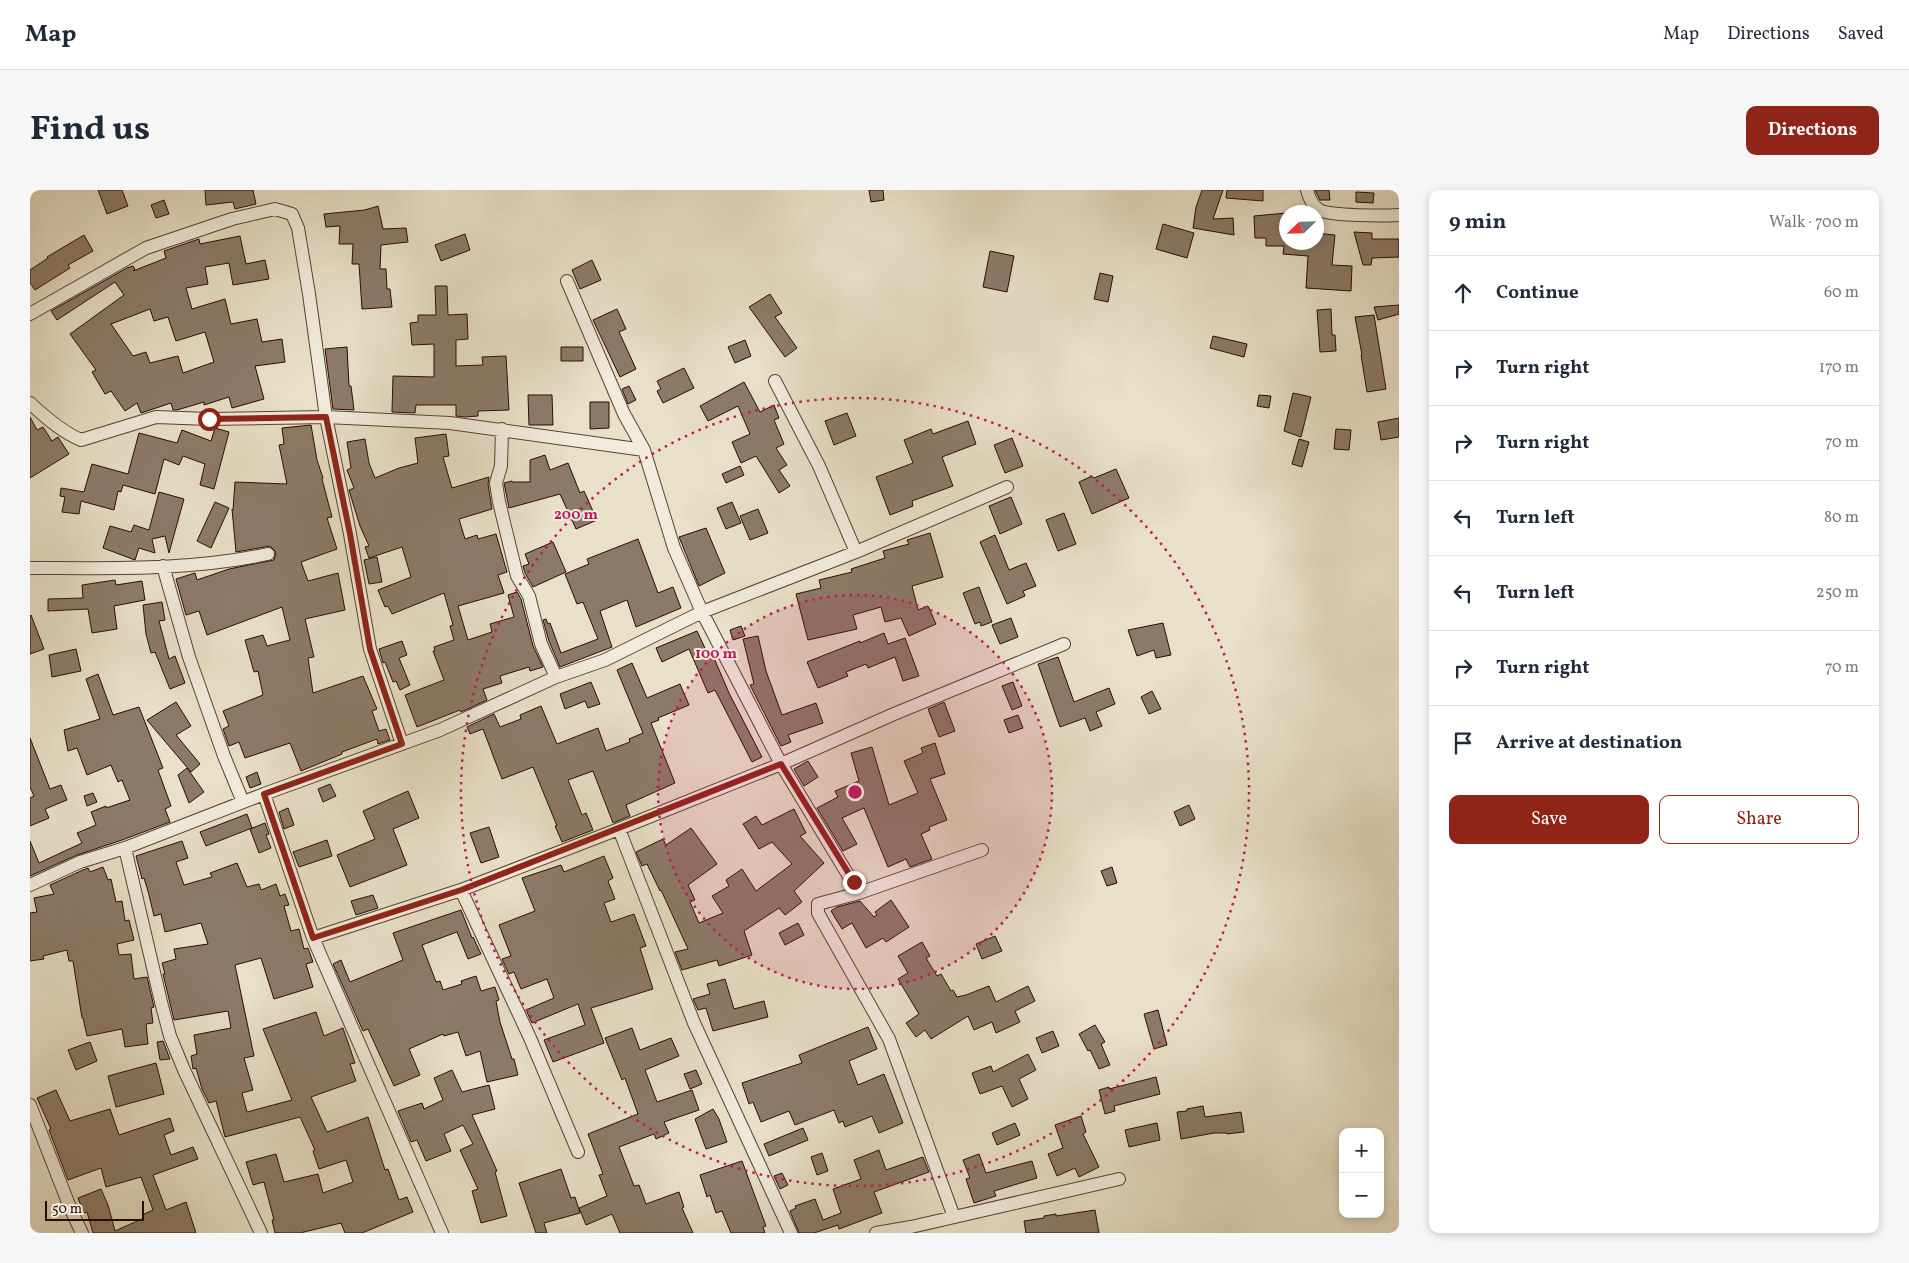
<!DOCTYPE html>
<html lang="en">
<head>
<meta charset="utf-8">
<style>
	:root { --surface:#fff; --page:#f6f6f7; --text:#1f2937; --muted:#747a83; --line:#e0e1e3; --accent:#8f2418 }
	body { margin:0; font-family:Vollkorn,serif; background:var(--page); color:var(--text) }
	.controls { position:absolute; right:15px; bottom:15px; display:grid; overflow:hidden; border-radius:10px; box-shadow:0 2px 8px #0003 }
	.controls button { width:45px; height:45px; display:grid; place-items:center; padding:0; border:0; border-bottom:1px solid var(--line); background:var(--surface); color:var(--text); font:25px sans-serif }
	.compass { position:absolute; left:1249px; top:15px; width:45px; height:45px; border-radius:50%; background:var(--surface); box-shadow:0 2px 8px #0003; rotate:247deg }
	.scale { position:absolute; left:15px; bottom:12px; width:99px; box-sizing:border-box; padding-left:5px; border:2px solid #290c01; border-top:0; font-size:14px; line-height:18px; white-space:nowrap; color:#290c01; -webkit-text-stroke:4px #f0ebdb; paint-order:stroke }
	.stop { position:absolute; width:15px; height:15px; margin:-11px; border:4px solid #8f2418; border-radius:50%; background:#fff }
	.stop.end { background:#8f2418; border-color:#fff; box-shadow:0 1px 5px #0008 }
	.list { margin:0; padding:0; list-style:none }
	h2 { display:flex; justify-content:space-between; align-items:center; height:65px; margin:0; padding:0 20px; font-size:21px }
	h2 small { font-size:16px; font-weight:400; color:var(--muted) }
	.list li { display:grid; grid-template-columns:32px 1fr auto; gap:15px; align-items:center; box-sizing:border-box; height:75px; padding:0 20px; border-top:1px solid var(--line) }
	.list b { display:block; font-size:19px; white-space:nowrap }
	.list em { font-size:16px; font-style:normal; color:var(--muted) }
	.actions { display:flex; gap:10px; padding:15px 20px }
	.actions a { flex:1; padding:11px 0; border:1px solid var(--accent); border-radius:10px; text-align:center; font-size:18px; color:var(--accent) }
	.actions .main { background:var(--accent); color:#fff }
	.icon { flex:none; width:28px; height:28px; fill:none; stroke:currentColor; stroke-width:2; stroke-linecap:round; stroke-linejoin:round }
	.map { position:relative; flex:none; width:1369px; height:1043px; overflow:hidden; border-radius:10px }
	header { display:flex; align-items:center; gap:30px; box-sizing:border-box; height:70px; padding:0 25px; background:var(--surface); border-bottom:1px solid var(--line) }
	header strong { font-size:24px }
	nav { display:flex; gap:28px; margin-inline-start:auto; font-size:18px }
	.intro { display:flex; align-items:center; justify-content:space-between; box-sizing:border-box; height:120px; padding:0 30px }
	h1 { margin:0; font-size:35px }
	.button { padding:12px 22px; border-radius:10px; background:var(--accent); color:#fff; font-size:18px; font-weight:700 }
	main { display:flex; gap:30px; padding:0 30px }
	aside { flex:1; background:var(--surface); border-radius:10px; box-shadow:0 2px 8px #0003 }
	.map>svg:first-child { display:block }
	.building { fill:#8c7a68; stroke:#290c01; fill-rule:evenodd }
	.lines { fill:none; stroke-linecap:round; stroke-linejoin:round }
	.street-casing { stroke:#594132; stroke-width:14 }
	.street { stroke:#f0ebdb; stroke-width:12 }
	.route { stroke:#8f2418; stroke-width:6 }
	.ring { fill:none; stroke:#c2185b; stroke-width:2.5; stroke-dasharray:2.5 5 }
	.centre { fill:#c2185b; stroke:#f0ebdb; stroke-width:2.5 }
	.ring-label { font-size:15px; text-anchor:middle; font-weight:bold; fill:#c2185b; stroke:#f0ebdb; stroke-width:4; stroke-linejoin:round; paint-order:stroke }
</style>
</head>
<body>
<header>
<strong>Map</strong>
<nav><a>Map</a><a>Directions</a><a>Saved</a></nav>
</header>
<div class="intro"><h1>Find us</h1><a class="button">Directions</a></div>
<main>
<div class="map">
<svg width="1369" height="1043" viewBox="0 0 1369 1043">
	<rect width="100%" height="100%" fill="#e8e0c7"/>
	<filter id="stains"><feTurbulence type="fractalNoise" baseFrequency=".004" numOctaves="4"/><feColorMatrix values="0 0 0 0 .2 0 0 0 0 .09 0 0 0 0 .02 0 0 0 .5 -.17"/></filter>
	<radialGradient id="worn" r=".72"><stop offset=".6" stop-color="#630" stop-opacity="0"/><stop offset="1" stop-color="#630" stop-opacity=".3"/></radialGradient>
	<path class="building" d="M68,0H92L98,16L77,24Z
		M175,0H223L226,14L205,19L203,12L176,15Z
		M839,0H853L854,10L841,12Z
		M1172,0H1193L1183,29L1203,28L1204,45L1163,38L1166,17Z
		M1197,0H1233V11L1196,8Z
		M1285,0H1299L1300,10H1290Z
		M1326,2L1344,3L1343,13L1326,12Z
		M134,10L139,24L126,28L121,15Z
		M348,16L353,39L376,38L378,52L351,55L350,79H356L357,99H360L362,117L332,119L329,74H322L323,54H309L310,36L296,37L294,24L335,20Z
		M1256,23V52H1286V43L1305,45L1302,75L1322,76L1321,101L1276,98L1278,66L1253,64L1254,56H1236V48H1225L1224,26Z
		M1133,34L1164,43L1157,68L1126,59Z
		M1324,42L1342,43V49H1369V67L1342,68L1341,75H1333Z
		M435,44L440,60L411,71L405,55Z
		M54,45L63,61L38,75L40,78L5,100L0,93V80L18,68L17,67Z
		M210,46L216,74L235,70L239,89L203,95L199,73L175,77L178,94L156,98L162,119L195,109L201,134L227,129L232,152L252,149L255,172L225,176L234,209L202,218L199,207L174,215V212L147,220H143L141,213L111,223L107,213L95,221L81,201L75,204L62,182L66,180L40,144L94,105L85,92L27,130L21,121L97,78L103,76L105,79L103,81L136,68L134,61L169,49L170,54ZM120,119L124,131L138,127L146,151L175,142L184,172L153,183L148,166L120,173L116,162L103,166L81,134Z
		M960,61L984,66L977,102L953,97Z
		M562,70L571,90L550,99L542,80Z
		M1070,83L1083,86L1078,112L1064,109Z
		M405,96H417L418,125L437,124L438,149L426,150V176L453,175L452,167L476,166L479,220L448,221V226L435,227L426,226V215H386L385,223L362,222L363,186L404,187V154L382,155L380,133L388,132V125H406Z
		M740,104L752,123L745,127L767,158L755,167L719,117Z
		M1369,115V124L1348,130L1344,117Z
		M587,119L596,139L589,142L606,179L590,187L563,130Z
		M1301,119L1302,145H1305L1306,161L1290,162L1287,120Z
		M1344,125L1356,199L1337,202L1331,165H1332L1325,127Z
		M1183,146L1217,154L1214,167L1180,158Z
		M715,150L721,166L705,173L698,157Z
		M317,157L319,196H321L324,220L303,219L295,159Z
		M531,157H553V171H531Z
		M654,178L664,198L633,213L627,201L631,199L627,191Z
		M714,192L730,222L744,215L749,228L744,230L754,254L746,258L757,275L749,280L760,296L749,303L726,266L711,273L702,252L720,244L708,216L678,231L670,216Z
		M599,196L606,210L598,214L592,199Z
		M1263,203L1281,207L1271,247L1254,241Z
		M498,205H522L523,235H499Z
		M1229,205L1241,206L1239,218L1227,216Z
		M560,212H579V238L560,239Z
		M817,223L826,246L804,255L795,231Z
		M0,227L7,240L13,237L22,251L28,247L39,264L0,288Z
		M1369,228V247L1351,250L1348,232Z
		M938,231L946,254L912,267L923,296L882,311L883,316L860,325L846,287L883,273L874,250L901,239L903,244Z
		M281,235L287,270L293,288L292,289L302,327L297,328L307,359L271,372L278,391L308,383L315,420L275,429L284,467L278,468L283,503L333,486L347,519L342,521L349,541L356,539L360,550L348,554L347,549L312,562V564L271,581L260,553L215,568L209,552L199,556L193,539L199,536L193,521L233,505L228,481L224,482L215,450L233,445L237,456L260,450L252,417L177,445L169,421L156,425L146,389L165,383L167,390L199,379L244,370L246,362L240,356L206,362L202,319L203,320L205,292L257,294L249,255L254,254L252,238Z
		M185,238L199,242L184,299L170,295L175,274L153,266L149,275L134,269L125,304L93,295L91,302L88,301L84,320L51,311L49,324L32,322L35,307L30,306L31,298L54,302L62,274L98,284L109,243L147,253L152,240L181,251Z
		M1306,239L1321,240L1319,260L1304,259Z
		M416,244L419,266L413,267L422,298L459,287L458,294L462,319L429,329L435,349L447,345L448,349L466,344L477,382L468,385L474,403L428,416L438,450L462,442L460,434L484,427L478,405L487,402L491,409L503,456L513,477L500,481L499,477L470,486L472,493L453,499L457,510L431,522L430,520L387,537L375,505L414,490L403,461H405L404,457L424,450L420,436L423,435L414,403L362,424L358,416L355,417L348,400L381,387L372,357L339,368L335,357L339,356L330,336L319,300L324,298L317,280L321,278L317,252L335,249L339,273L345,288L369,278L388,273L385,248Z
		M982,248L993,276L975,283L964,255Z
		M1269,249L1279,252L1272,277L1262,274Z
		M515,265L520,280L538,273L550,303L554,301L567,330L546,339L530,304L479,318L474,293L482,291V292H500V270Z
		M710,276L714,285L696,293L692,284Z
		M1086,279L1099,308L1062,324L1049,292L1062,286L1064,288Z
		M129,302L154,309L139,363L135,346L122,349L125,363L109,358L105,370L73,358L80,336L101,342L104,335L119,340Z
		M981,307L992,334L970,344L959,316Z
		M185,312L199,318L181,358L167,351Z
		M702,312L711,333L696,339L687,318Z
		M728,319L738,343L720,350L710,326Z
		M1034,323L1046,354L1028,361L1016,330Z
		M676,338L695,383L669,396L649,347Z
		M900,343L913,387L882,396L888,420L898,416L906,434L879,446L871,428L855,432L851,417L823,425L827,439L778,450L766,404L791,398L789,390L822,382L821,379L855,368L853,361L879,354L877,350Z
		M965,345L979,380L996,373L1006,396L993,401L995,406L977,414L950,352Z
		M608,349L628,403L643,397L651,418L606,437L597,410L570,421L582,457L530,477L519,451L513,430L516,429L518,434L520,433L531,463L568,449L553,412L547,414L535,384L559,374L557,369Z
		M523,352L536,382L503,397L495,383L493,376L499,374L495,364Z
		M347,367L352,392L339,394L334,370Z
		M85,390L86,395L112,391L115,410L84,416L87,439L62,443L58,419L18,421V409L53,408L52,395Z
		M949,397L962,432L951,436L950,432L945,434L933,403Z
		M132,412L135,430L129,431L139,469L145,466L155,493L140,499L125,462L121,463L116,444L113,415Z
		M1,425L14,459L0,464V426Z
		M981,428L988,447L970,454L962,435Z
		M1133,433L1141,465L1126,468L1124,460L1107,466L1098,440Z
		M711,436L715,446L703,450L700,440Z
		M667,441L680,469L684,468L699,503L732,567L722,572L685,500L678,503L659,459L632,472L626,458Z
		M854,443L858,454L875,448L889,486L873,491L865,467L838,478L836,474L816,482L818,486L788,498L777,472L830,451V453Z
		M728,446L736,481L752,525L786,513L793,533L758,545L761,552L751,556L720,495L724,494L713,449Z
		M372,451L377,465L369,468L380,495L370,500L366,491L363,492L355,472L353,473L349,459Z
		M46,459L51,481L22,487L19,465Z
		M1028,467L1044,512L1079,498L1085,514L1066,522L1072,536L1060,541L1055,528L1030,537L1008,474Z
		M602,473L617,508L650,494L659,515L628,528L629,530L621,533L645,593L596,615L600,626L583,633L563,581L538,590L552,625L556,623L563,640L532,652L525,636H527L503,577L472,589L453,539L440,544L437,537L464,524L470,537L491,529L490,525L511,516L527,554L568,538L576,561L600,552L599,549L613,543L587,480Z
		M68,484L83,525L109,517L133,578L128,580L141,616L135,619L140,632L92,650L47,665L0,686V651L9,673L52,653L47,643L66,635L61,622L76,616V618L100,610L92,590L88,592L81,575L57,585L47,558L38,561L34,540L70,529L56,489Z
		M561,492L570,514L558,518L555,511L535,519L530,504Z
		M983,492L992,516L982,520L972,496Z
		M1122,501L1131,519L1119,524L1111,507Z
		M146,512L161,536L146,545L170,574L161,582L117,530Z
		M914,512L925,541L909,547L898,519Z
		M988,525L993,538L979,543L974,530Z
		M0,548L20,599L31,595L37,610L15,619L19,628L0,636V608L4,606L0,597Z
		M905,553L915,584L900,589L917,630L899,637L900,640L891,644L902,669L880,677L876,669L858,677L834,618L812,628L827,654L813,661L787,618L808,607L805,601L829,591L821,563L842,557L859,615L888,603L874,571L893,563L891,558Z
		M778,571L788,587L774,596L764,579Z
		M157,578L174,602L159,613L148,585Z
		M227,582L231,594L220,598L216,587Z
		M300,594L306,606L293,612L288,599Z
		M378,601L389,628L363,639L377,675L320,697L307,665L345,649L333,621Z
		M63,603L67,612L57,616L54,606Z
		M1159,615L1165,629L1150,636L1144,622Z
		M258,618L264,635L254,639L249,622Z
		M764,619L776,643L770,646L794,673L764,701L772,712L755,725L749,718L714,741L722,765L689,776L687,770L652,780L645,762L658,759L631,700L630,701L617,674L612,676L606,662L633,649L636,655L661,638L687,674L658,695L665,710L660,712L669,733L693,723L682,706L699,696L696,690L712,679L726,701L762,674L742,652L729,659L713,634L726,626L732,635Z
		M217,624L222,638L176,656L170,642Z
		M235,633L239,644L236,645L241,658L229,663L220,639Z
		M459,637L469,667L451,673L440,643Z
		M297,650L302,666L269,677L263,662Z
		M152,651L158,668L146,672L154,695L182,687L180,683L207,673L217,697L229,694L231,700L246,694L250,706L255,704L259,715L254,716L261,741L269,739L274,759L278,758L283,772L276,774L283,797L244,809L231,768L205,775L224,866L214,868L223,900L212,903L217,922L262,910L233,839L286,822L294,846L313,838L325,873L320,874L326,891L281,907L297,942L338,927L355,980L358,979L369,1010L377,1007L383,1022L332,1043H315L311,1033L270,1043H245L242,1030H244L234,992L223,995L216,972L246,964L254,992L288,984L293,1003L323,992L316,970L289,979L283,961L285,960L270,927L195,947L186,911L179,913L172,899L166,878L163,879L161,866L167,864L164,845L201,838L198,821L144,830L133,784H135L132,773L146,769L144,759L178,754L171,733L135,742L131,724L124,726L118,701L114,688L112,689L106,666Z
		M574,666L583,688L578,691L585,709L574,713L581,732L604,724L616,756L610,758L623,799L561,818L574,853L523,872L514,850L555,835L548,814L502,833L496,820L524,808L517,789L491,799L484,782L479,784L472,769L481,766L469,735L505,721L492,688L531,675L534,682Z
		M73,677L78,690L81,689L86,712L92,711L95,731L99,730L104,750L87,754L89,765L101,764L104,789L117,787L124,817L121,818L123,833L116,834L118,854L95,857L92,839L57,846L53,828H52L43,771H39L37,760L13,766L14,769L0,771V723L7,722L4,708L24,704L20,695L53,680L58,678L60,682Z
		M1082,677L1087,693L1077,696L1071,681Z
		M343,705L348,718L326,725L321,711Z
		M861,710L879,737L856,752L853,748L836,758L822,733L812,739L801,721L807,717L830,711L844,727L847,725L845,722Z
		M431,720L442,748L443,747L451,764L438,769L427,742L392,755L406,792L410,791L413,800L432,794L431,791L446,786L451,801L465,797L469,810L466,811L470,832L482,869H484L488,885L457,892L450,861L436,866L428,842L414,846L413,844L379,859L390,885L364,896L338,839L333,841L303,774L311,770L320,792L373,770L363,743Z
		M768,733L774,745L755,755L749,743Z
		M965,746L972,761L952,769L946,754Z
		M892,752L900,766L896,768L907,786L911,784L921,801L923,800L927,807L936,805L959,796L966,812L998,796L1005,811L985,821L990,832L966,843L962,832L944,840L938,826L901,849L895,840L886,847L876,833L889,824L868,789L878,783L868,766Z
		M695,789L704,819L734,811L738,827L683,841L676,818L668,820L663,809L680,804L677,794Z
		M1128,820L1137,855L1124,859L1114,824Z
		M1065,835L1075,852L1071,854L1080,875L1069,879L1060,860L1058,861L1049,844Z
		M838,837L847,859L819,871L828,895L854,884L873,933L849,943L842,926L815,937L813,931L809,933L804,920L765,935L759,921L731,932L723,912L719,914L712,893L772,873L769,865Z
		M602,838L610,860L641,848L649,866L615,880L627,912L662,900L669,920L634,932L639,943L626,949L624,944L589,957L604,996L609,995L616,1014L649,1002L654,1017L652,1018L663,1043H590L582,1024L556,1035L549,1018L577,1006L569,985L573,984L558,944L608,924L595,888L592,890L575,848Z
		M1023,841L1029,856L1012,863L1006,848Z
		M133,851L140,869L130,870L127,852Z
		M60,852L67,871L46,880L38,860Z
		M998,864L1006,880L989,889L998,909L982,917L972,896L950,904L942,883L961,876L963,882Z
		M126,873L134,904L86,917L78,886Z
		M422,880L432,902L459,895L465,919L442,925L467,981L465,982L477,1026L451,1033L442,1001L448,999L430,960L443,954L433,935L414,944L421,961L396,971L387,950L381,952L368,921L392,913L394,919L413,910L404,888Z
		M666,880L672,894L660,899L654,884Z
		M1126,887L1130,904L1084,916L1085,921L1075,924L1069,900L1079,897V899Z
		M26,900L40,931L80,919L89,945L140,928L144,941L134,945L141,965L163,957L168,969L123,985L136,1020L156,1012L166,1043H63L57,1022L54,1023L48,1008L71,999L78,1015L85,1041L114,1028L112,1025L123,1020L111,987L76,997L71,978L38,990L19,940L21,939L7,908Z
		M1173,916L1175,927L1211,922L1214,942L1197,944V943H1184L1151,949L1147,922L1157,921V919Z
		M683,919L689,929L697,952L676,959L665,929Z
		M1051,926L1056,942L1053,944L1069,977L1049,987L1045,978L1027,986L1018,964L1033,958L1025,935Z
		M985,933L990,945L967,955L962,943Z
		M1127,933L1130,950L1099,957L1095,940Z
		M773,938L778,950L739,966L734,954Z
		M849,960L856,980L893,967L899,982L844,1002L852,1023L809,1039L808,1035L784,1043H769L760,1021L766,1018L765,1016L785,1009L793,1030L811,1023L803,999L831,989L824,970Z
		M792,963L798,981L787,985L781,967Z
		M949,964L956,983L1002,971L1007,988L964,1001L966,1006L944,1013L936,989L940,988L933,970Z
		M712,971L736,1036L733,1037L735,1043H701L692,1021L686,1023L680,1005L677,1007L670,985Z
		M531,979L541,1008L545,1007L550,1023L514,1033L517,1043H506L489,993Z
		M752,983L758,995L750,999L744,986Z
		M1065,1020L1069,1043H996L994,1031L1014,1028V1026L1026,1024V1026Z"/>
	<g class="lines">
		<g class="street-casing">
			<path id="street" d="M1277,0C1279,8 1282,15 1289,20C1301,26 1354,26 1369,25
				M537,91L594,224L614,260
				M0,124L116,58L202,29L245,19L262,24L268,38L279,104L296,227L320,344L340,459L372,554
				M745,191L789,276L826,362
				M0,213C15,227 32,242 51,250L126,227L179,229L296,227L420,233L614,260L644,358L672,422L751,574L829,703L788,714V723L859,849L924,1027
				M472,239L471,276L466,293L469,312L487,386L499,406L511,454L526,487
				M133,376L159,467L194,566L213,612
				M0,378C79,378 160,381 238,364
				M234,604L410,540L526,487L575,470L672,422L826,362L977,297
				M589,639L664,833L761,1043
				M95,658L131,812L140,846L154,880L231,1043
				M0,695L50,672L95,658L234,604L283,748L412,1043
				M431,700L500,848L548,962
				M829,703L952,660
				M283,748L431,700L589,639L751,574L864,524L1034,454
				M0,915L41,1020L52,1043
				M846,1043L881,1037L1089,989"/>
		</g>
		<use href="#street" class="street"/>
	</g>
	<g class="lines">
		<path class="route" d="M179,229L296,227L320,344L340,459L372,554L234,604L283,748L431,700L751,574L824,692"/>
	</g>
	<circle cx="825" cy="602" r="197" fill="#c2185b" fill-opacity=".12"/>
	<g class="ring">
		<circle cx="825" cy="602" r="197"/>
		<circle cx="825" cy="602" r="394"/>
	</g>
	<circle cx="825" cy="602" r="8" class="centre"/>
	<g class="ring-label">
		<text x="546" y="329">200 m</text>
		<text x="686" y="468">100 m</text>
	</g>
	<rect width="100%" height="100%" filter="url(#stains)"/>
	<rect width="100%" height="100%" fill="url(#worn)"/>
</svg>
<div class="controls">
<button>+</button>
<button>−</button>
</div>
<svg class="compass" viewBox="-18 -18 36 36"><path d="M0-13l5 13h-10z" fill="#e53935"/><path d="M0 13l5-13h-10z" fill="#747a83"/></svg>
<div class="scale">50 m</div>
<div class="stop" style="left:179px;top:229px"></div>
<div class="stop end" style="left:824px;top:692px"></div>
</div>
<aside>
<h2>9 min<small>Walk · 700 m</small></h2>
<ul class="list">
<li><svg class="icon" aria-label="ahead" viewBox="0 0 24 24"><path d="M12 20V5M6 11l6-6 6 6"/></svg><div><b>Continue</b></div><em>60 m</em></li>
<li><svg class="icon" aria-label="right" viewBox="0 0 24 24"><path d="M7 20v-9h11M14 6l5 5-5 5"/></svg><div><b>Turn right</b></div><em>170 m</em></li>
<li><svg class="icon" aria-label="right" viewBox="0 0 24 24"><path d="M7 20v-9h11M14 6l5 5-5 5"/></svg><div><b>Turn right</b></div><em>70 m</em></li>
<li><svg class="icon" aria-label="left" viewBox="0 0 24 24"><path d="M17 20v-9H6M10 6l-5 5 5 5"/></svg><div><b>Turn left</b></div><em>80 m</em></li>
<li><svg class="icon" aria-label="left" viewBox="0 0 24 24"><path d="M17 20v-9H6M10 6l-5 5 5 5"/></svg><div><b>Turn left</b></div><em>250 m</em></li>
<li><svg class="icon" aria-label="right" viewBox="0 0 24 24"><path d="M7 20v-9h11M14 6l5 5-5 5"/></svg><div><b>Turn right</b></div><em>70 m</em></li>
<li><svg class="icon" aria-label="arrive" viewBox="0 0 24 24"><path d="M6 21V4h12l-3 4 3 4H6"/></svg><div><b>Arrive at destination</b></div></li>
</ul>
<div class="actions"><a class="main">Save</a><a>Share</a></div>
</aside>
</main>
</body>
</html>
